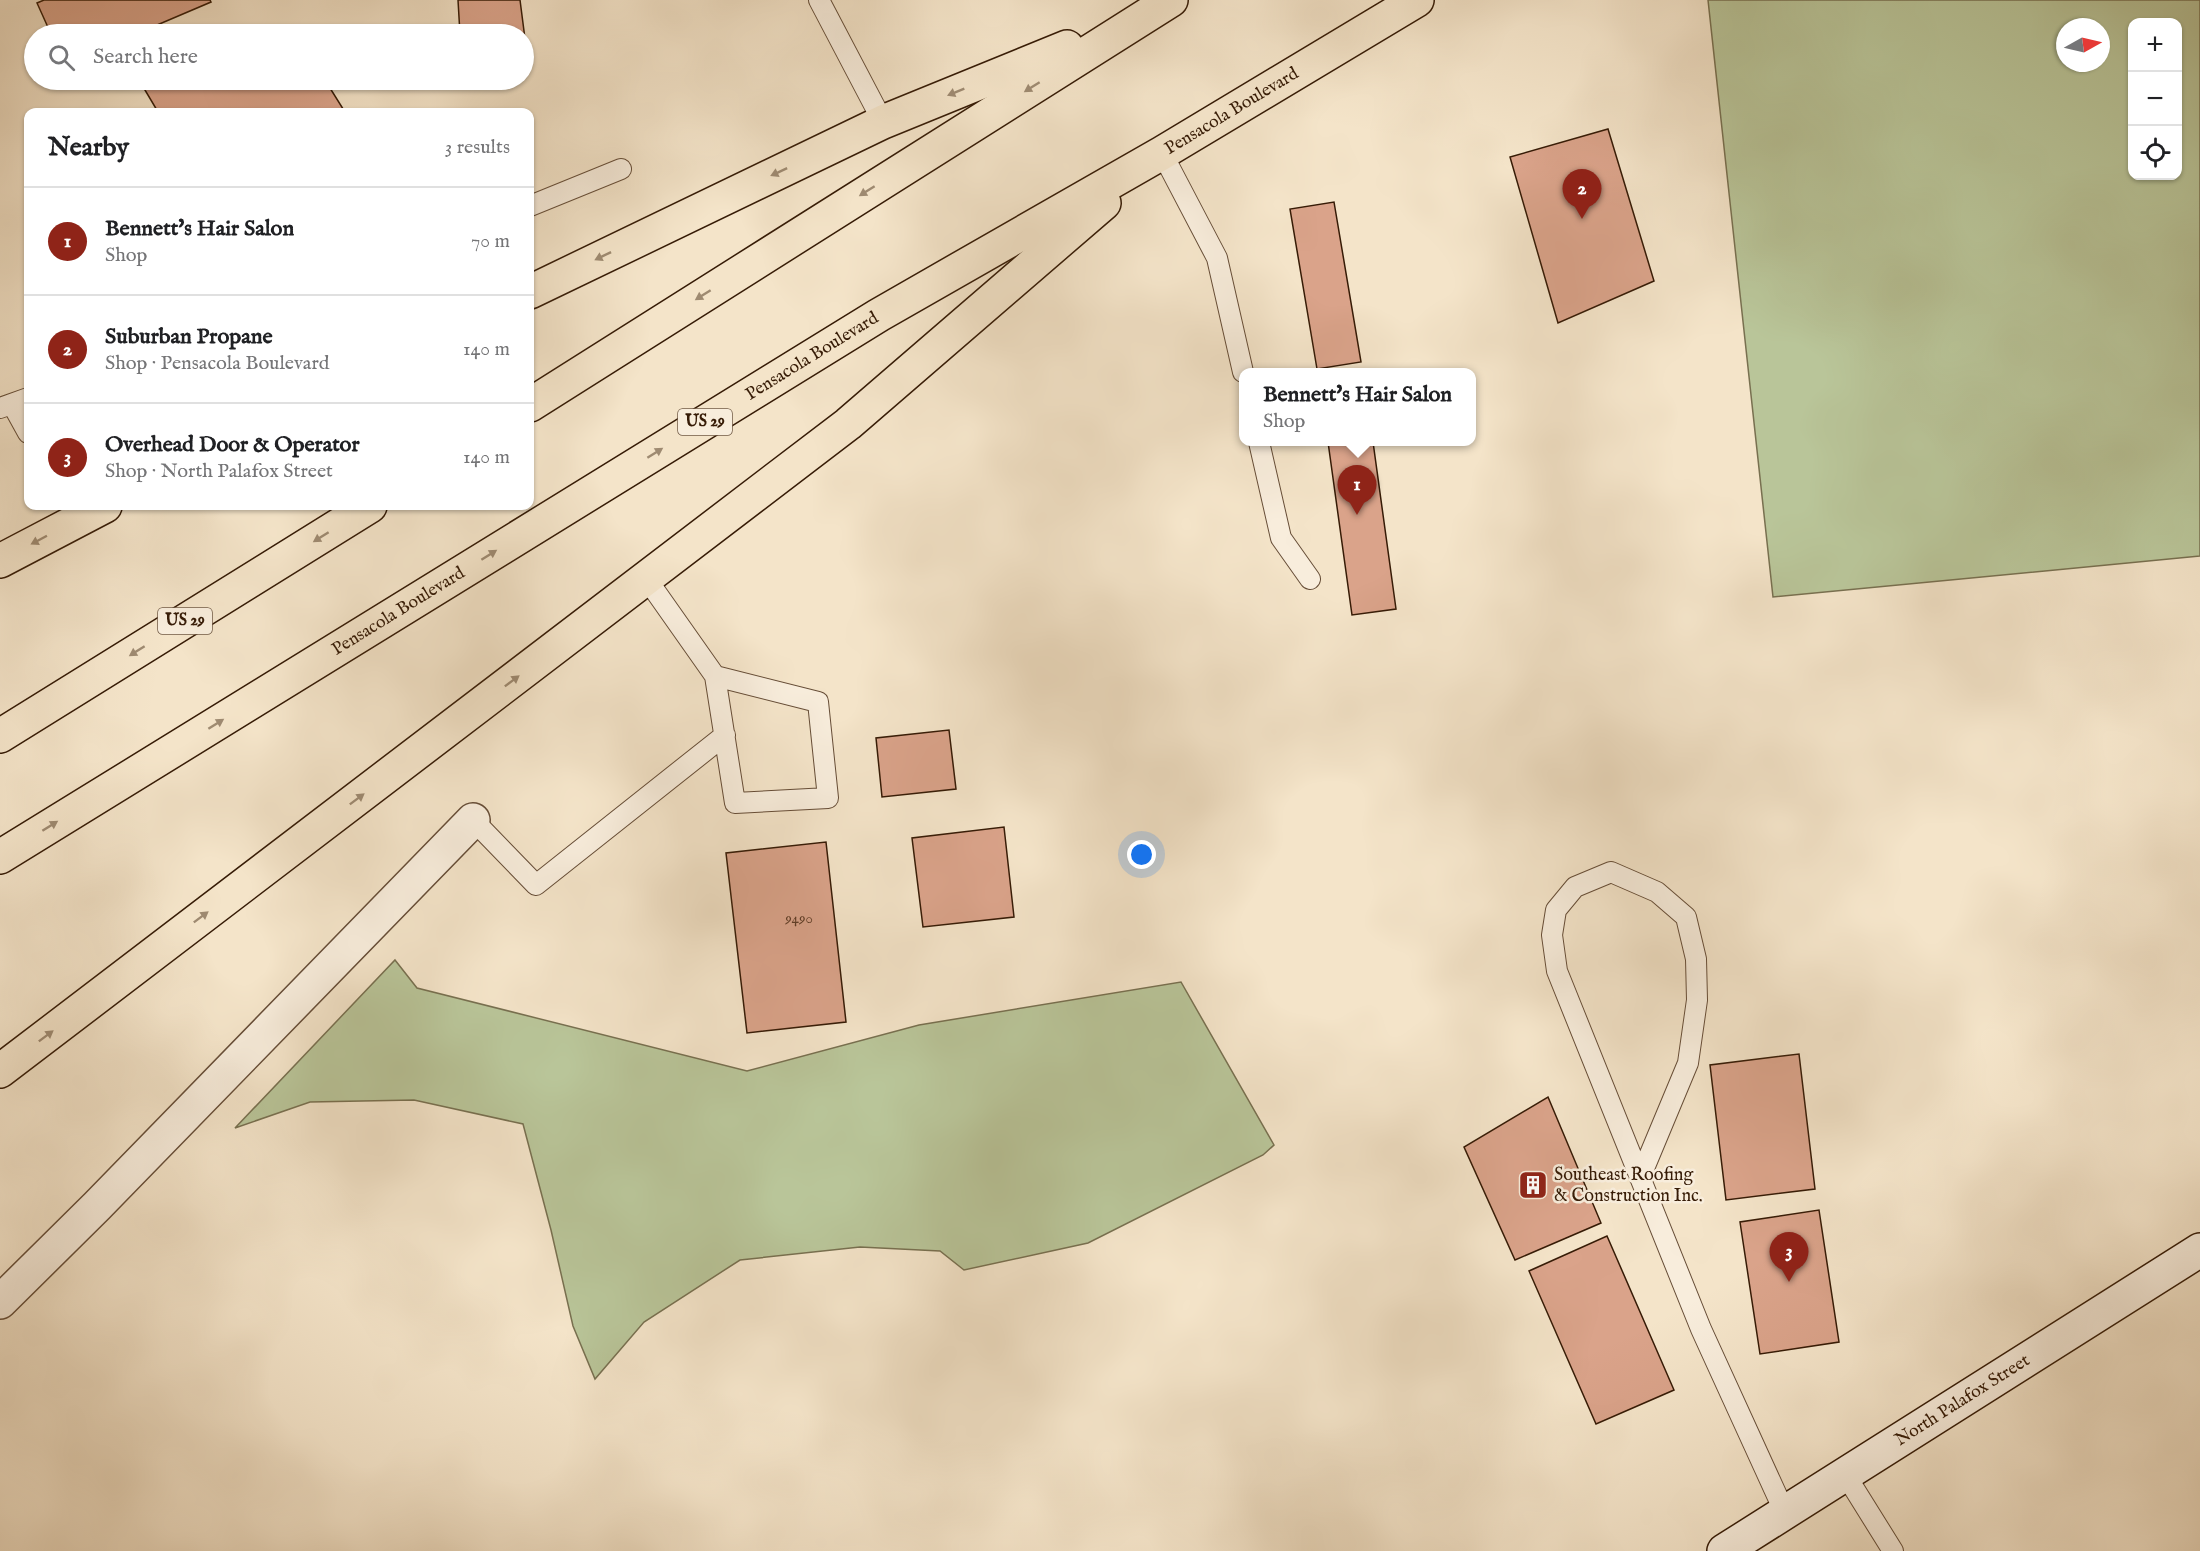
<!DOCTYPE html>
<html lang="en">
<head>
<meta charset="utf-8">
<style>
	:root { --surface:#fff; --page:#f2f2f2; --text:#202124; --muted:#757577; --line:#e0e0e0; --accent:#8f2418 }
	body { margin:0; font-family:"IM FELL English",serif; background:var(--page); color:var(--text) }
	.controls { position:absolute; right:18px; top:18px; display:grid; overflow:hidden; border-radius:12px; box-shadow:0 2px 4px #0004 }
	.controls button { width:54px; height:54px; display:grid; place-items:center; padding:0; border:0; border-bottom:2px solid var(--line); background:var(--surface); color:var(--text); font:30px sans-serif }
	.compass { position:absolute; left:2056px; top:18px; width:54px; height:54px; border-radius:50%; background:var(--surface); box-shadow:0 2px 4px #0004; rotate:82deg }
	.you { position:absolute; left:1142px; top:855px; width:21px; height:21px; margin:-15px; border:4px solid #fff; border-radius:50%; background:#1a73e8; box-shadow:0 0 0 9px #1a73e833 }
	.badge { display:grid; place-items:center; width:39px; height:39px; border-radius:50%; background:var(--accent); color:#fff; font-size:20px; font-weight:700 }
	.pin { position:absolute; translate:-50% -50px; filter:drop-shadow(0 2px 3px #0008) }
	.pin::after { content:''; position:absolute; top:32px; width:21px; height:18px; background:inherit; clip-path:polygon(0 0,100% 0,50% 100%) }
	.popup { position:absolute; left:1239px; top:368px; width:237px; height:78px; box-sizing:border-box; display:grid; place-content:center; border-radius:12px; background:var(--surface); filter:drop-shadow(0 2px 4px #0005); font-size:20px; white-space:nowrap; color:var(--muted) }
	.popup b { font-size:22px; color:var(--text) }
	.popup::after { content:''; position:absolute; left:50%; top:100%; margin-left:-12px; border:12px solid transparent; border-top-color:var(--surface) }
	.list { margin:0; padding:0; list-style:none }
	h2 { display:flex; justify-content:space-between; align-items:center; height:78px; margin:0; padding:0 24px; font-size:26px }
	h2 small { font-size:20px; font-weight:400; color:var(--muted) }
	.list li { display:grid; grid-template-columns:39px 1fr auto; gap:18px; align-items:center; box-sizing:border-box; height:108px; padding:0 24px; border-top:2px solid var(--line) }
	.list b { display:block; font-size:22px; white-space:nowrap }
	.list p { margin:0; font-size:20px; white-space:nowrap; color:var(--muted) }
	.list em { font-size:20px; font-style:normal; color:var(--muted) }
	.icon { flex:none; width:33px; height:33px; fill:none; stroke:currentColor; stroke-width:2; stroke-linecap:round; stroke-linejoin:round }
	.map { position:relative; flex:none; width:2200px; height:1551px; overflow:hidden }
	.search { position:absolute; background:var(--surface); box-shadow:0 2px 4px #0004; left:24px; top:24px; width:510px; height:66px; display:flex; align-items:center; gap:15px; box-sizing:border-box; padding:0 21px; border-radius:33px; color:var(--muted); font-size:22px }
	.panel { position:absolute; background:var(--surface); box-shadow:0 2px 4px #0004; left:24px; top:108px; width:510px; height:402px; border-radius:12px }
	.map>svg:first-child { display:block }
	.green { fill:#b9c599; stroke:#787050; stroke-width:1.5; fill-rule:evenodd }
	.building { fill:#daa38a; stroke:#361b06; stroke-width:1.5 }
	.lines { fill:none; stroke-linecap:round; stroke-linejoin:round }
	.lane-casing { stroke:#664d37; stroke-width:22 }
	.street-casing { stroke:#664d37; stroke-width:36 }
	.secondary-casing { stroke:#361b06; stroke-width:36 }
	.highway-casing { stroke:#361b06; stroke-width:36 }
	.lane { stroke:#f8eddc; stroke-width:20 }
	.street { stroke:#f8eddc; stroke-width:33 }
	.secondary { stroke:#f8eddc; stroke-width:33 }
	.highway { stroke:#f4e4c9; stroke-width:33 }
	.oneway { fill:#9e8a71 }
	.labels { text-anchor:middle; dominant-baseline:central; stroke-width:5; stroke-linejoin:round; paint-order:stroke }
	.number-label { font-size:15px; fill:#5f3d27 }
	.shield { fill:#f8eddc; stroke:#705a46; stroke-width:1.5 }
	.shield-label { font-size:16px; font-weight:bold; fill:#361b06 }
	.street-label { font-size:18px; fill:#361b06; stroke:#f8eddc }
	.poi-label { font-size:18px; fill:#361b06; stroke:#f8eddc; text-anchor:start }
</style>
</head>
<body>
<div class="map">
<svg width="2200" height="1551" viewBox="0 0 2200 1551">
	<rect width="100%" height="100%" fill="#f4e4c9"/>
	<filter id="stains"><feTurbulence type="fractalNoise" baseFrequency=".00333" numOctaves="4"/><feColorMatrix values="0 0 0 0 .2 0 0 0 0 .09 0 0 0 0 .02 0 0 0 .5 -.17"/></filter>
	<radialGradient id="worn" r=".72"><stop offset=".6" stop-color="#630" stop-opacity="0"/><stop offset="1" stop-color="#630" stop-opacity=".3"/></radialGradient>
	<path class="green" d="M1708,0H2200V556L1773,597ZM2178,22V176H2132V22ZM2065,27H2101V63H2065Z
		M395,960L417,988L747,1071L919,1025L1181,982L1274,1145L1263,1155L1088,1243L964,1270L940,1251L860,1247L740,1260L644,1322L595,1379L573,1326L551,1230L523,1124L414,1100L310,1102L235,1128Z"/>
	<path class="building" d="M44,0H210L211,2L136,34H51L37,3Z
		M458,0H520L529,70L524,71V34H460Z
		M139,80H252L256,87L276,80H325L345,112H158Z
		M462,80H490L462,86Z
		M1608,129L1654,281L1558,323L1510,157Z
		M1334,202L1361,362L1317,369L1290,209Z
		M1328,442H1373L1396,609L1352,615Z
		M949,730L956,789L882,797L876,738Z
		M1004,827L1014,917L923,927L912,838Z
		M826,842L846,1022L747,1033L726,853Z
		M1799,1054L1815,1189L1726,1200L1710,1065Z
		M1548,1097L1601,1223L1515,1260L1464,1147Z
		M1819,1210L1839,1342L1760,1354L1740,1222Z
		M1607,1236L1674,1390L1596,1424L1529,1271Z"/>
	<g class="lines">
		<g class="lane-casing">
			<path id="lane" d="M819,0L883,122
				M1162,153L1217,258L1243,372
				M530,206L621,169
				M12,404L28,433
				M0,408L28,398
				M1259,442L1281,538L1310,579
				M646,578L715,676L735,803L828,798L818,702L715,676
				M473,820L536,885L725,735
				M1640,1178L1688,1063L1697,1000L1696,959L1686,917L1657,892L1611,872L1575,887L1556,910L1552,935L1557,971L1701,1329L1785,1513
				M1845,1474L1893,1551"/>
		</g>
		<g class="street-casing">
			<path id="street" d="M0,1302L97,1206L473,820"/>
		</g>
		<g class="secondary-casing">
			<g id="secondary">
				<path id="s1" d="M1724,1551L2200,1250"/>
			</g>
		</g>
		<g class="highway-casing">
			<g id="highway">
				<path d="M530,292L883,122L1067,47"/>
				<path d="M530,405L1171,0"/>
				<path d="M0,561L105,506"/>
				<path d="M0,736L370,506"/>
				<path id="s2" d="M0,857L879,315L1162,153L1417,0"/>
				<path d="M0,1071L848,424L1104,203"/>
			</g>
		</g>
		<use href="#lane" class="lane"/>
		<use href="#street" class="street"/>
		<use href="#secondary" class="secondary"/>
		<use href="#highway" class="highway"/>
	</g>
	<defs><path id="oneway-solid" d="M-6-.8H1V-3.2L6.5 0L1 3.2V.8H-6Z" transform="scale(1.5)"/></defs>
	<g class="oneway">
		<use href="#oneway-solid" transform="translate(1032 87) rotate(148)"/>
		<use href="#oneway-solid" transform="translate(956 92) rotate(158)"/>
		<use href="#oneway-solid" transform="translate(779 172) rotate(155)"/>
		<use href="#oneway-solid" transform="translate(867 191) rotate(148)"/>
		<use href="#oneway-solid" transform="translate(603 256) rotate(154)"/>
		<use href="#oneway-solid" transform="translate(703 295) rotate(148)"/>
		<use href="#oneway-solid" transform="translate(655 453) rotate(-32)"/>
		<use href="#oneway-solid" transform="translate(321 537) rotate(148)"/>
		<use href="#oneway-solid" transform="translate(39 540) rotate(152)"/>
		<use href="#oneway-solid" transform="translate(489 555) rotate(-32)"/>
		<use href="#oneway-solid" transform="translate(137 651) rotate(148)"/>
		<use href="#oneway-solid" transform="translate(512 681) rotate(-37)"/>
		<use href="#oneway-solid" transform="translate(216 724) rotate(-32)"/>
		<use href="#oneway-solid" transform="translate(357 799) rotate(-37)"/>
		<use href="#oneway-solid" transform="translate(50 826) rotate(-32)"/>
		<use href="#oneway-solid" transform="translate(201 917) rotate(-37)"/>
		<use href="#oneway-solid" transform="translate(46 1036) rotate(-37)"/>
	</g>
	<defs>
		<g id="building-square" transform="scale(1.5)"><rect x="-9" y="-9" width="18" height="18" rx="4" fill="#8f2418" stroke="#f8eddc"/><path d="M-4-6H4V6H1V3H-1V6H-4ZM-2.5-4.3h1.7v1.8h-1.7ZM.8-4.3h1.7v1.8H.8ZM-2.5-1h1.7V.8h-1.7ZM.8-1h1.7V.8H.8Z" fill="#fff"/></g>
	</defs>
	<g fill-rule="evenodd">
		<use href="#building-square" x="1533" y="1185"/>
	</g>
	<g class="labels">
		<g class="number-label">
			<text x="799" y="918">9490</text>
		</g>
		<g class="shield">
			<rect x="678" y="409" width="54" height="26" rx="4.5"/>
			<rect x="158" y="608" width="54" height="26" rx="4.5"/>
		</g>
		<g class="shield-label">
			<text x="705" y="422">US 29</text>
			<text x="185" y="621">US 29</text>
		</g>
		<g class="street-label">
			<text stroke="none"><textPath href="#s2" startOffset="1440">Pensacola Boulevard</textPath></text>
			<text stroke="none"><textPath href="#s2" startOffset="954">Pensacola Boulevard</textPath></text>
			<text stroke="none"><textPath href="#s2" startOffset="468">Pensacola Boulevard</textPath></text>
			<text stroke="none"><textPath href="#s1" startOffset="282">North Palafox Street</textPath></text>
		</g>
		<g class="poi-label">
			<text x="1554" y="1175">Southeast Roofing<tspan x="1554" dy="21">&amp; Construction Inc.</tspan></text>
		</g>
	</g>
	<rect width="100%" height="100%" filter="url(#stains)"/>
	<rect width="100%" height="100%" fill="url(#worn)"/>
</svg>
<div class="controls">
<button>+</button>
<button>−</button>
<button><svg class="icon" aria-label="locate" viewBox="0 0 24 24"><circle cx="12" cy="12" r="6"/><path d="M12 2v4M12 18v4M2 12h4M18 12h4"/></svg></button>
</div>
<svg class="compass" viewBox="-18 -18 36 36"><path d="M0-13l5 13h-10z" fill="#e53935"/><path d="M0 13l5-13h-10z" fill="#757577"/></svg>
<div class="you"></div>
<div class="pin badge" style="left:1357px;top:515px">1</div>
<div class="popup"><b>Bennett's Hair Salon</b>Shop</div>
<div class="pin badge" style="left:1582px;top:219px">2</div>
<div class="pin badge" style="left:1789px;top:1282px">3</div>
<div class="search"><svg class="icon" aria-label="search" viewBox="0 0 24 24"><circle cx="10" cy="10" r="6"/><path d="M15 15l6 6"/></svg>Search here</div>
<section class="panel">
<h2>Nearby<small>3 results</small></h2>
<ul class="list">
<li><span class="badge">1</span><div><b>Bennett's Hair Salon</b><p>Shop</p></div><em>70 m</em></li>
<li><span class="badge">2</span><div><b>Suburban Propane</b><p>Shop · Pensacola Boulevard</p></div><em>140 m</em></li>
<li><span class="badge">3</span><div><b>Overhead Door &amp; Operator</b><p>Shop · North Palafox Street</p></div><em>140 m</em></li>
</ul>
</section>
</div>
</body>
</html>
